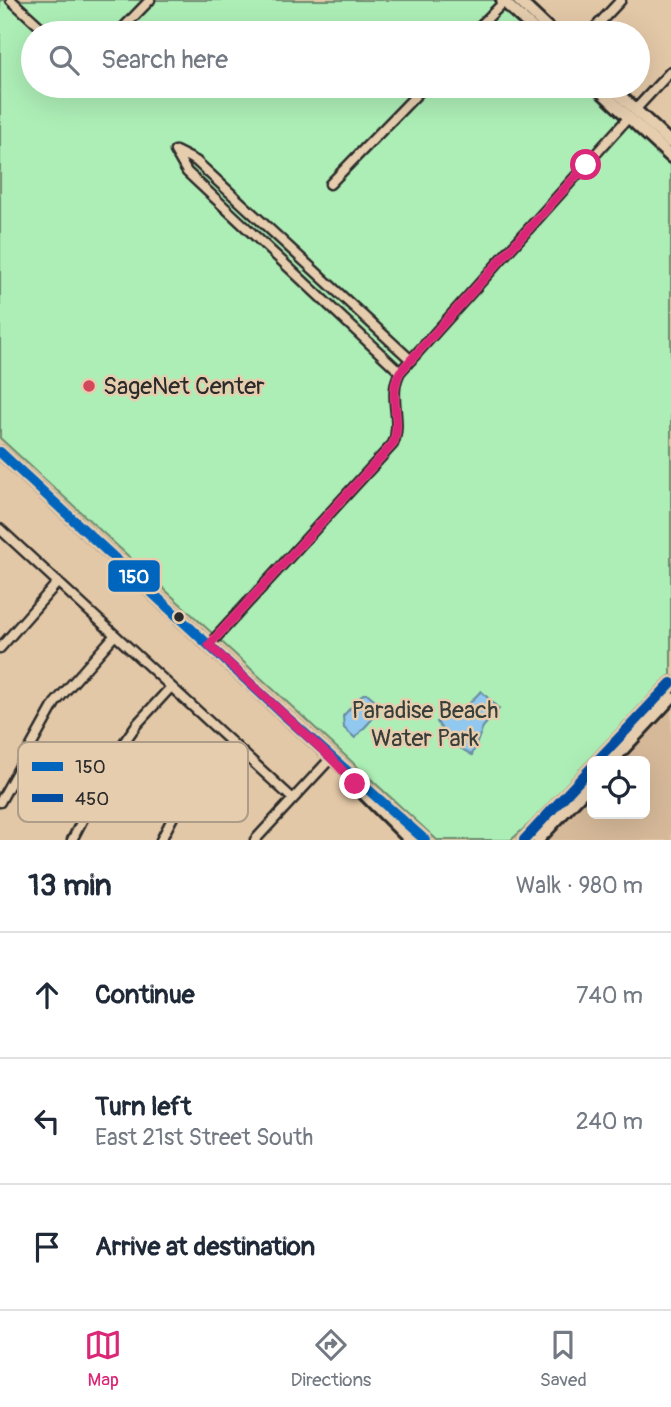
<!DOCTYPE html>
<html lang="en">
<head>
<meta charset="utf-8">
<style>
	:root { --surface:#fff; --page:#f2f2f3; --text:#1f2937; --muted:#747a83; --line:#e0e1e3; --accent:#db2777 }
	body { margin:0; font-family:Pangolin,sans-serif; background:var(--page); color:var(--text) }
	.controls { position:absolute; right:21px; bottom:21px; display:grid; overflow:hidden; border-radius:10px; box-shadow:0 7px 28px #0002 }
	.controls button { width:63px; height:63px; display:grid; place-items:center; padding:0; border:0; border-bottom:2px solid var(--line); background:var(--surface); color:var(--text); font:35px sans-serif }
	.stop { position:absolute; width:21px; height:21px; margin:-16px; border:5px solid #db2777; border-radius:50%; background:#fff }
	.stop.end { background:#db2777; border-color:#fff; box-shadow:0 2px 7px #0008 }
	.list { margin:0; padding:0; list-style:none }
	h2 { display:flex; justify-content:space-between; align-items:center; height:91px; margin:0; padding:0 28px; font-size:30px }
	h2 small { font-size:23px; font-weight:400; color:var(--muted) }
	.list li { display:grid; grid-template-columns:46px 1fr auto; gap:21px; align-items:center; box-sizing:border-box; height:126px; padding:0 28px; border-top:2px solid var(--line) }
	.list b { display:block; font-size:26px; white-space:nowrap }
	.list p { margin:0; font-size:23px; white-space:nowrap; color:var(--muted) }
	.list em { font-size:23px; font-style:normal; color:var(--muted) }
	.icon { flex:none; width:38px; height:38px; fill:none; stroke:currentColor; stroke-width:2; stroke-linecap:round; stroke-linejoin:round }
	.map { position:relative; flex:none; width:671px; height:840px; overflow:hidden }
	.search { position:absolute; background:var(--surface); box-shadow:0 7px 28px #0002; left:21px; right:21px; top:21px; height:77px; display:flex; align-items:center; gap:18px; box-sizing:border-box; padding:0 24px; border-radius:38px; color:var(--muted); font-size:26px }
	.sheet { height:469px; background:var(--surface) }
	nav { display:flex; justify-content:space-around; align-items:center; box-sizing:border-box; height:98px; border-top:2px solid var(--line); background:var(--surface); font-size:19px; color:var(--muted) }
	nav a { display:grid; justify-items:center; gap:4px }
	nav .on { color:var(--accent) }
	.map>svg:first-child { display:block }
	.built { fill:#d6b999 }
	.green { fill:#adeeb6; stroke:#6c8c70; stroke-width:2 }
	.water { fill:#90c8ef; stroke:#6889a1; stroke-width:2 }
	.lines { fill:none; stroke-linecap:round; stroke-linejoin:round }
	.minor-casing { stroke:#2b2b2b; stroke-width:13 }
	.major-casing { stroke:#2b2b2b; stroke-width:16 }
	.minor { stroke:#e5cdae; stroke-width:8 }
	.major { stroke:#e5cdae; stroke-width:10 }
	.bus-1-casing { stroke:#e5cdae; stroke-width:16 }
	.bus-2-casing { stroke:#e5cdae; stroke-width:16 }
	.bus-1 { stroke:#0065bd; stroke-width:10 }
	.bus-2 { stroke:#034ea2; stroke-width:10 }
	.route { stroke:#db2777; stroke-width:9 }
	.poi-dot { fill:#d1495b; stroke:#e5cdae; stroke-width:2.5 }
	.bus-dot { fill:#2b2b2b; stroke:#e5cdae; stroke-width:2.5 }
	.labels { text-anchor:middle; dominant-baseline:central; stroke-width:5; stroke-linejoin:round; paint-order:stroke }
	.poi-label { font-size:24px; fill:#2b2b2b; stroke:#e5cdae; text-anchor:start }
	.park-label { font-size:24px; fill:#383e39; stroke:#e5cdae }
	.key { fill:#e5cdae; stroke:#ad9c87; stroke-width:2 }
	.key-label { font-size:19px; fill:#2b2b2b }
	.line-badge { stroke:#e5cdae; stroke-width:2.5 }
	.badge-label { font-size:19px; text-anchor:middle; font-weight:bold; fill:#fff }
</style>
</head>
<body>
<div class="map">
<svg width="671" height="840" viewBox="0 0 671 840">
	<rect width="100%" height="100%" fill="#e3c8a7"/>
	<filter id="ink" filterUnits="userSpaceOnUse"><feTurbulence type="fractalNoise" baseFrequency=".0143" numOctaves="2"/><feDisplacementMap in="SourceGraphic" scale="14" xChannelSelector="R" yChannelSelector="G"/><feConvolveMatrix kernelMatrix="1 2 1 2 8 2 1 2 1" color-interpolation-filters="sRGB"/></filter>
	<g filter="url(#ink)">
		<path class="built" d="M671,708V840H546L592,791V814H645V761H620Z"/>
		<path class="green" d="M0,0H494L530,33H33V86H586L671,166V675L546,809L511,840H437L0,438Z"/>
		<path class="water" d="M481,691L499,709L483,727L472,755L450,742L437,722L464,709Z
			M363,694H368L375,700V716L355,738L344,728L343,716L353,705V701H357Z"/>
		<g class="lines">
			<g class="minor-casing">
				<path id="minor" d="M11,0L47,33
					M118,33L150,0
					M473,33L504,2
					M590,33L621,0
					M635,110L671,71
					M175,151L187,172L400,372
					M176,151L196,161L411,360
					M330,184L425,86
					M0,529L293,799
					M209,645L393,444C403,420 387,396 400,372L629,117
					M0,648L58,582
					M0,802L55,703L115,635
					M72,840L118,751L137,724L171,687
					M161,840L185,794L231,742
					M255,840L331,758"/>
			</g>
			<g class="major-casing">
				<path id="major" d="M502,0L538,33
					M518,0L553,33
					M595,86L671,157
					M610,86L671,143
					M0,452L283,714L425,840
					M597,761L671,683
					M612,761L671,698
					M363,793L410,840
					M524,840L592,767
					M538,840L592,782"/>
			</g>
			<use href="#minor" class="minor"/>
			<use href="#major" class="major"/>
			<g class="bus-1-casing">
				<path id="bus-1" d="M0,452L283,714L425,840"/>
			</g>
			<g class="bus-2-casing">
				<path id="bus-2" d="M597,761L671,683
					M524,840L592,767"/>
			</g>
			<use href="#bus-1" class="bus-1"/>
			<use href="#bus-2" class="bus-2"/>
		</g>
	</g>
	<g class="lines" filter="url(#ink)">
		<path class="route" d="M355,784L331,758L209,645L393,444C403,420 387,396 400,372L586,165"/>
	</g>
	<circle class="poi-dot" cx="89" cy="386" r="7"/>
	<circle class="bus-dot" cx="179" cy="617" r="6"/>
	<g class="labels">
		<g class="poi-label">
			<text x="103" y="386">SageNet Center</text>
		</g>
		<g class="park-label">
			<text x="425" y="710">Paradise Beach<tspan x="425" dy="28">Water Park</tspan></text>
		</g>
	</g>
	<rect x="18" y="742" width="230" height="80" rx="10" class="key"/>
	<rect x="32" y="762" width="31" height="9" fill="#0065bd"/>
	<rect x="32" y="794" width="31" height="8" fill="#034ea2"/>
	<g class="key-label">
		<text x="75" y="773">150</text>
		<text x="75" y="805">450</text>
	</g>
	<rect class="line-badge" x="107" y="559" width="54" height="34" rx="7" fill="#0065bd"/>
	<g class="badge-label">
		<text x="134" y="583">150</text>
	</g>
</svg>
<div class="controls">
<button><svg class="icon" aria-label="locate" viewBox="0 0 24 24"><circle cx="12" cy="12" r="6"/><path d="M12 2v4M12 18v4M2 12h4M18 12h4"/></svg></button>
</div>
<div class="stop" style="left:586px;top:165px"></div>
<div class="stop end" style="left:355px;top:784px"></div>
<div class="search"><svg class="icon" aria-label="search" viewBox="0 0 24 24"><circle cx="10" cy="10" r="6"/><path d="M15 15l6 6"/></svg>Search here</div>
</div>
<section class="sheet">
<h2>13 min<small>Walk · 980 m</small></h2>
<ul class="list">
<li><svg class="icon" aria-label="ahead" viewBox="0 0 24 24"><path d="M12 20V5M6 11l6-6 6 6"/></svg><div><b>Continue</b></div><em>740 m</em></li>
<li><svg class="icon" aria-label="left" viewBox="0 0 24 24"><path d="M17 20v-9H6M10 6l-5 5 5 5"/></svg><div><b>Turn left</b><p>East 21st Street South</p></div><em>240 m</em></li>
<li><svg class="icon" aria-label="arrive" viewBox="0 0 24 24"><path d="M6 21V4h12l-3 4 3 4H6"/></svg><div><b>Arrive at destination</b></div></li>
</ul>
</section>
<nav>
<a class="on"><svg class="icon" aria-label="map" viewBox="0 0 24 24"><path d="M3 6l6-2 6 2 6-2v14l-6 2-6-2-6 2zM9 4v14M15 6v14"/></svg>Map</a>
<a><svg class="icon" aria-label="directions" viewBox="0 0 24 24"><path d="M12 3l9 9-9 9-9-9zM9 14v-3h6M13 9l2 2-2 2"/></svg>Directions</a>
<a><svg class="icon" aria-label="saved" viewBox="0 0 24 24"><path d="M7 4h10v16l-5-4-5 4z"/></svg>Saved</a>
</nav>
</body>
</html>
